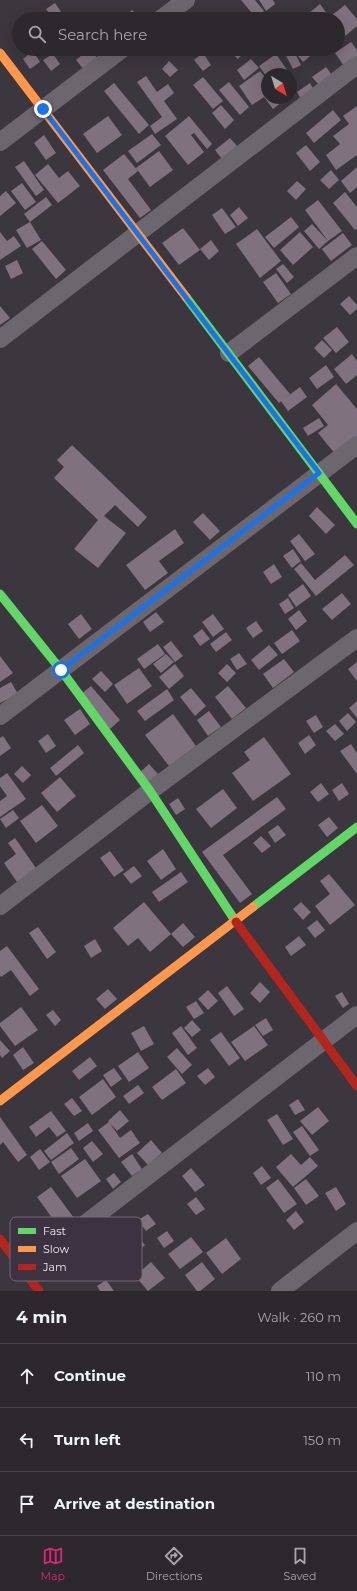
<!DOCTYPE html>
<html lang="en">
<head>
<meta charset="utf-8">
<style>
	:root { --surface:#2d282e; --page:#353036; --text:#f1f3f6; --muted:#a7a6aa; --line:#48444a; --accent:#db2777 }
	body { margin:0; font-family:Montserrat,sans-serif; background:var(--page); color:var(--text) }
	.compass { position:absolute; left:261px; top:68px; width:36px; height:36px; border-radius:50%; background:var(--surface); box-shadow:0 4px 16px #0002; rotate:142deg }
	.stop { position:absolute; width:12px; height:12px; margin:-9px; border:3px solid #1a73e8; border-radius:50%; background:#fff }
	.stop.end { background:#1a73e8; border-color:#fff; box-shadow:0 1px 4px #0008 }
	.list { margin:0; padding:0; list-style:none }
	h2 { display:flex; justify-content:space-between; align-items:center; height:52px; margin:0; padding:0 16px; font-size:17px }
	h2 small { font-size:13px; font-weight:400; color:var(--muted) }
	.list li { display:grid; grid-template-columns:26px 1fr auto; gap:12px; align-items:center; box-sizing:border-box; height:64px; padding:0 16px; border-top:1px solid var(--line) }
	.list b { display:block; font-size:15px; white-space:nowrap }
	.list em { font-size:13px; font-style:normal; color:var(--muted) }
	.icon { flex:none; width:22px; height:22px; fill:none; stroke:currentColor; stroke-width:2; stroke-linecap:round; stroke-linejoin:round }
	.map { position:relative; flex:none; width:357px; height:1291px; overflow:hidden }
	.search { position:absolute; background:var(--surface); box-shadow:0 4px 16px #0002; left:12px; right:12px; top:12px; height:44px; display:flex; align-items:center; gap:10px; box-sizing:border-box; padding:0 14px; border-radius:22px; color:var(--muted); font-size:15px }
	.sheet { height:244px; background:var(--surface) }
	nav { display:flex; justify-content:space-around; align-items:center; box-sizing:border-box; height:56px; border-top:1px solid var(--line); background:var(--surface); font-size:11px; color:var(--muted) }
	nav a { display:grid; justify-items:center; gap:2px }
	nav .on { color:var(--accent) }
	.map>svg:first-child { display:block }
	.building { fill:#7f717d }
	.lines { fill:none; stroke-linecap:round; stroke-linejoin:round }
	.street { stroke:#6c676e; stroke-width:18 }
	.fast { stroke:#63d668; stroke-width:9 }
	.slow { stroke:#ff974d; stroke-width:9 }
	.jam { stroke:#b3261e; stroke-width:9 }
	.route { stroke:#1a73e8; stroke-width:5 }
	.key { fill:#3d3241; stroke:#726876; stroke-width:1 }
	.key-label { font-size:11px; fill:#ede6f0 }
</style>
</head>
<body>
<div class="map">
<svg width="357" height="1291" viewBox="0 0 357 1291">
	<rect width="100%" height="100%" fill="#3c363e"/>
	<path class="building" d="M241,0H255L264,11L256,18Z
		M259,0H273L275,4L266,11Z
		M55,3L66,19H53L46,9Z
		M320,4L328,15L323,19H302Z
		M345,5L357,19V26L338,42V19H327Z
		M132,10L142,19H123Z
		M86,12L91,19H76Z
		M351,42L357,50V56L344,66L335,53Z
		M89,49L99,60L85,71L76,60Z
		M227,49H245L246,50L238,59Z
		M285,49H293L301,65L293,69L283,50Z
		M298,49H310L314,53L303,62L294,51Z
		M33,51L40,62L30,69L23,59Z
		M203,53L211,65L203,71L194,60Z
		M53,54L60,64L51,71L43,60Z
		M276,54L290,74H267V77L259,66Z
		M251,59L259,68L244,80L237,70Z
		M169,61L178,70L170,77L162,69Z
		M326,67L332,75L319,85L312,77Z
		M260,71L267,80V98H280L282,102L273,109L264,97L252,105L239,86Z
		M146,76L157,92L168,84L174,93L164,101L177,119L155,134L150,126L162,117L137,82Z
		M203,77L223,101L213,109L193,85Z
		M229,82L249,107L240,115L219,90Z
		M114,83L149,125L139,134L104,91Z
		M310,83L314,90L301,99L297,92Z
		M221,105L234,120L225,129L212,113Z
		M357,106V155L336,170L326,155L340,144L333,136L349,124L343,116Z
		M333,110L341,120L314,143L306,133Z
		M108,116L122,135L97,153L83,134Z
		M189,116L212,144L207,149L194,133L191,135L204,152L188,165L165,136Z
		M152,134L161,145L137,163L128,151Z
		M44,135L56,153L46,160L34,143Z
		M230,138L237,146L222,159L215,150Z
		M306,145L320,162L310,171L296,153Z
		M159,151L173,170L150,187L136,168Z
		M124,154L138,171L128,179L151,210L140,218L103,170Z
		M24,161L44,190L36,196L15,167Z
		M48,164L59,178L68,171L80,186L58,203L35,175Z
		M357,167V187L350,193L341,181Z
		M331,170L339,180L329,189L320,180Z
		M297,181L306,189L296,200L287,191Z
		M22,183L36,202L25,210L11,191Z
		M6,191L16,203L0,216V196Z
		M345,192L357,207V229L355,230L333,203Z
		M46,197L52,205L30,222L41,240L27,248L16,230L30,222L24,214Z
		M318,200L342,231L328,241L305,210Z
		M239,207L248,218L238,226L230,215Z
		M222,208L236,227L225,234L212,215Z
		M291,217L299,227L274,248L265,237Z
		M312,224L328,241L319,249L304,231Z
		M183,228L200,250L179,265L162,243Z
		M257,229L281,261L260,278L236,244Z
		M0,232L7,241L14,236L21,246L0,260Z
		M300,232L313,247L293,265L280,250Z
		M343,233L352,245L331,261L322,249Z
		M211,240L219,251L209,260L200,249Z
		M42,241L66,270L56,279L32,249Z
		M17,260L23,273L11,279L5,266Z
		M283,264L294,277L287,283L276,269Z
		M276,273L291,294L278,303L263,282Z
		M349,296L357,305V309L350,315L340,304Z
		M0,306L10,318L0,325Z
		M337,327L349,342L336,353L323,338Z
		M322,340L332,350L324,358L314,348Z
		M352,354L357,361V375L346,384L334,369Z
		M259,357L290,394L279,403L248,366Z
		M326,365L334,377L317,389L309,378Z
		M336,384L357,409V438L336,455L318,433L328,425L312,405Z
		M300,387L307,397L288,411L281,401Z
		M319,418L324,426L308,436L303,428Z
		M72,445L147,517L138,527L115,505L104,516L126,533L98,568L74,549L98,520L54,478L64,467L57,460Z
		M317,507L335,525L326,534L309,516Z
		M203,513L220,531L210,540L193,522Z
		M175,529L184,543L159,561L168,573L145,590L126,565Z
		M299,534L315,554L305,561L290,541Z
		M293,549L301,561L292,568L283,556Z
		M345,555L354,565L316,596L294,569L301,563L315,580Z
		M274,564L282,577L271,584L263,572Z
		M303,584L311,596L296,607L288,595Z
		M342,593L351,604L332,620L322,609Z
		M288,598L294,608L285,614L279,604Z
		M299,610L307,621L296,630L288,619Z
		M156,612L164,622L150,632L143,622Z
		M81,614L92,629L79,639L68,624Z
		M213,614L224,629L213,637L202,622Z
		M256,621L263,631L253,638L246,628Z
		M202,629L210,639L200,646L193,636Z
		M292,630L300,641L282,654L274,643Z
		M226,632L232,640L216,652L210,644Z
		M171,641L183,656L175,662L163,647Z
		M158,644L165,654L144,669L137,659Z
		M269,645L278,655L259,670L251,660Z
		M239,653L247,664L237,670L230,659Z
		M166,654L174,662L161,673L153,664Z
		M0,656L13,673L0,682Z
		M284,659L294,672L273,688L263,674Z
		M357,662V681L348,669Z
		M175,664L184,676L169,689L159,677Z
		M227,664L236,673L227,682L218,673Z
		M139,668L152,686L127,704L114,685Z
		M101,671L113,684L105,692L92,679Z
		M11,682L18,694L0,703V688Z
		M91,686L120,720L110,729L81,694Z
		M228,686L246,708L232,719L215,697Z
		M191,688L206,706L195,716L180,697Z
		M167,689L174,700L145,721L137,711Z
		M357,701V718L349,708Z
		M80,709L90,724L75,735L64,720Z
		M209,711L221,727L208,736L197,720Z
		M348,713L356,722L347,731L339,721Z
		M173,714L196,746L169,766L145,735Z
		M316,715L323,727L314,733L306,721Z
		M335,724L344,734L335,741L326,731Z
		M48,734L56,746L46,753L38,741Z
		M309,735L316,745L305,754L298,743Z
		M3,736L11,748L0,756V738Z
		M264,737L291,774L253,801L232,773L250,760L244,752Z
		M351,744L357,753V774L340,751Z
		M78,745L84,753L56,776L50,768Z
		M149,764L158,774L148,783L139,773Z
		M22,766L31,775L23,783L14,774Z
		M7,773L26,799L0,817V801L7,796L0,786V778Z
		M60,777L76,796L57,812L41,793Z
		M321,783L329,794L318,802L310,792Z
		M342,783L349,794L339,801L332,790Z
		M223,789L237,808L211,828L196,809Z
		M277,797L286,809L223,855L252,894L240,903L202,852Z
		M178,798L185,809L176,815L169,804Z
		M42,805L58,826L36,843L20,821Z
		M13,810L19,818L6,828L0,819Z
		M329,817L338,828L327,837L318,825Z
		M278,825L286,835L275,843L268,832Z
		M261,836L271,846L262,853L253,843Z
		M15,838L36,868L17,882L4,863L16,854L8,843Z
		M163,849L176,869L161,880L147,861Z
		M110,851L124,870L114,877L100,858Z
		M134,866L142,876L131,884L123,874Z
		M181,872L188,882L159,902L152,892Z
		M329,874L355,905L330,925L315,906L330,894L320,881Z
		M144,902L171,934L150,952L138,938L128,946L113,928Z
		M301,902L311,912L303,920L293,909Z
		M317,920L325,930L315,938L307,928Z
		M183,923L195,937L183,947L171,934Z
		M38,927L56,952L47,959L29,933Z
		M299,936L306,945L291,956L285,947Z
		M95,939L102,951L91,958L84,946Z
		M7,946L39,989L30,996L11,970L1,977L0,975V951Z
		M260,982L270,992L260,1003L250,993Z
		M227,986L244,1009L234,1016L218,993Z
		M108,989L117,999L105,1009L96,999Z
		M208,990L218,1001L208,1010L198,999Z
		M342,992L349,1004L343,1008L335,996Z
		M196,1001L204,1013L194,1019L186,1007Z
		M21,1007L38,1030L15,1046L0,1026V1023Z
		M53,1010L61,1020L55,1026L46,1015Z
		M266,1018L273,1030L263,1036L255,1025Z
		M192,1020L201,1030L192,1037L184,1028Z
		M144,1026L154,1044L141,1051L131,1033Z
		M181,1026L197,1048L188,1055L172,1033Z
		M254,1026L268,1045L245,1061L231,1042Z
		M221,1032L240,1058L229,1066L210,1040Z
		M0,1040L10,1051L2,1058L0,1055Z
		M23,1047L34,1063L23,1070L13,1055Z
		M177,1048L192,1065L182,1074L167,1057Z
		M138,1052L149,1068L129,1082L118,1066Z
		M90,1057L97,1066L79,1080L72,1071Z
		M114,1068L122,1079L111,1087L103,1075Z
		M208,1068L215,1077L205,1085L197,1076Z
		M176,1069L186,1083L162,1100L152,1087Z
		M103,1079L116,1097L92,1115L79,1097Z
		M138,1085L144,1093L129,1104L123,1096Z
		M72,1098L82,1111L74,1116L64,1104Z
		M298,1099L305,1110L295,1115L289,1105Z
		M318,1107L329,1121L312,1135L300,1121Z
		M120,1110L129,1121L117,1131L108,1121Z
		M51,1111L66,1131L57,1137L49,1127L36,1137L29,1127Z
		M277,1114L293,1139L283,1145L267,1120Z
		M0,1117L27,1155L18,1162L3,1142L0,1145Z
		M109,1122L120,1138L131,1130L140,1143L119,1158L98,1130Z
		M88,1123L93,1131L79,1141L74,1133Z
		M302,1126L319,1150L310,1156L293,1132Z
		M67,1133L74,1143L51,1160L44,1151Z
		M151,1140L162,1153L148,1165L137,1153Z
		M92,1141L103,1154L93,1162L83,1148Z
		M71,1148L79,1159L59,1174L51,1162Z
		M40,1149L50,1162L39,1170L30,1157Z
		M132,1154L142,1169L132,1176L121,1162Z
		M291,1154L301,1165L310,1157L318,1166L293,1187L276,1167Z
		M85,1159L101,1181L77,1198L61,1176Z
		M262,1166L271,1178L261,1185L253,1173Z
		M191,1168L205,1185L195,1192L182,1176Z
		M114,1173L121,1182L113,1189L106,1179Z
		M278,1179L297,1204L284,1213L266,1188Z
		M306,1179L319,1196L306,1205L294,1188Z
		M51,1187L77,1222L63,1233L37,1197Z
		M336,1187L346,1204L336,1211L325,1193Z
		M196,1197L205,1209L196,1215L187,1204Z
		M296,1211L304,1222L294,1230L286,1220Z
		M148,1214L156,1224L146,1231L138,1220Z
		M167,1231L174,1241L164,1248L157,1238Z
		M137,1236L145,1245L136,1253L128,1245Z
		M191,1237L203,1252L180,1269L168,1254Z
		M226,1238L241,1259L222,1274L206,1253Z
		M151,1262L165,1278L148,1291L135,1276Z
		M202,1262L215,1279L200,1291H197L185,1275Z
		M106,1280L114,1291H100L97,1286Z"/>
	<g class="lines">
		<path class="street" d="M161,19L186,0
			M0,142L122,49
			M0,339L357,65
			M229,353L357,256
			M0,716L357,445
			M0,906L150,791L357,638
			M24,1271L357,1015
			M280,1291L357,1231"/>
		<path class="fast" d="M186,297L357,524
			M0,594L61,670L150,791L236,922
			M253,907L357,827"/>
		<path class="slow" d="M0,53L186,297
			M0,1101L253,907"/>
		<path class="jam" d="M236,922L357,1086
			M0,1239L39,1291"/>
	</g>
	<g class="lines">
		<path class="route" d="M43,109L319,473L61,670"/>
	</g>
	<rect x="10" y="1217" width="132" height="64" rx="6" class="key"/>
	<rect x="18" y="1228" width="18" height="6" fill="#63d668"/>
	<rect x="18" y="1246" width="18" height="6" fill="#ff974d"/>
	<rect x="18" y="1264" width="18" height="6" fill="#b3261e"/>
	<g class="key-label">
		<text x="43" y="1235">Fast</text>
		<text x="43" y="1253">Slow</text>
		<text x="43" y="1271">Jam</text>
	</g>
</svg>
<svg class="compass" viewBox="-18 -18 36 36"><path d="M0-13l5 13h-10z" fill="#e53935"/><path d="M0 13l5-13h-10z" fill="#a7a6aa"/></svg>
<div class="stop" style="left:61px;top:670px"></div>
<div class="stop end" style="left:43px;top:109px"></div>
<div class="search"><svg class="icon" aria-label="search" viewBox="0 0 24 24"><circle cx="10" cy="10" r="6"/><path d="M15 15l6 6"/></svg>Search here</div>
</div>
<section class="sheet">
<h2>4 min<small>Walk · 260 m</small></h2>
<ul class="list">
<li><svg class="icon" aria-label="ahead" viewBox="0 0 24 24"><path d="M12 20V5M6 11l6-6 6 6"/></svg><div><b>Continue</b></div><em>110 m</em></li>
<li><svg class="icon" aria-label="left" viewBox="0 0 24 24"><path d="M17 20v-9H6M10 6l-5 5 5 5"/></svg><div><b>Turn left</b></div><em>150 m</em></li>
<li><svg class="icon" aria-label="arrive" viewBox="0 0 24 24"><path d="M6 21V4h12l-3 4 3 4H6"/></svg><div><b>Arrive at destination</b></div></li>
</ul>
</section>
<nav>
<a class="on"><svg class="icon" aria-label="map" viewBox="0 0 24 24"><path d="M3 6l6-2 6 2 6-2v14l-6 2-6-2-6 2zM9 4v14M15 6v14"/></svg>Map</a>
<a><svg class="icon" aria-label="directions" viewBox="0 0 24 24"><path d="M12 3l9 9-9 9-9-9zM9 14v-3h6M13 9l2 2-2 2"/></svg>Directions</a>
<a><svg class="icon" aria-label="saved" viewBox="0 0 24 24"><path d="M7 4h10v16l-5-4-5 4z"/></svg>Saved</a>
</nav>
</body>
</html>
